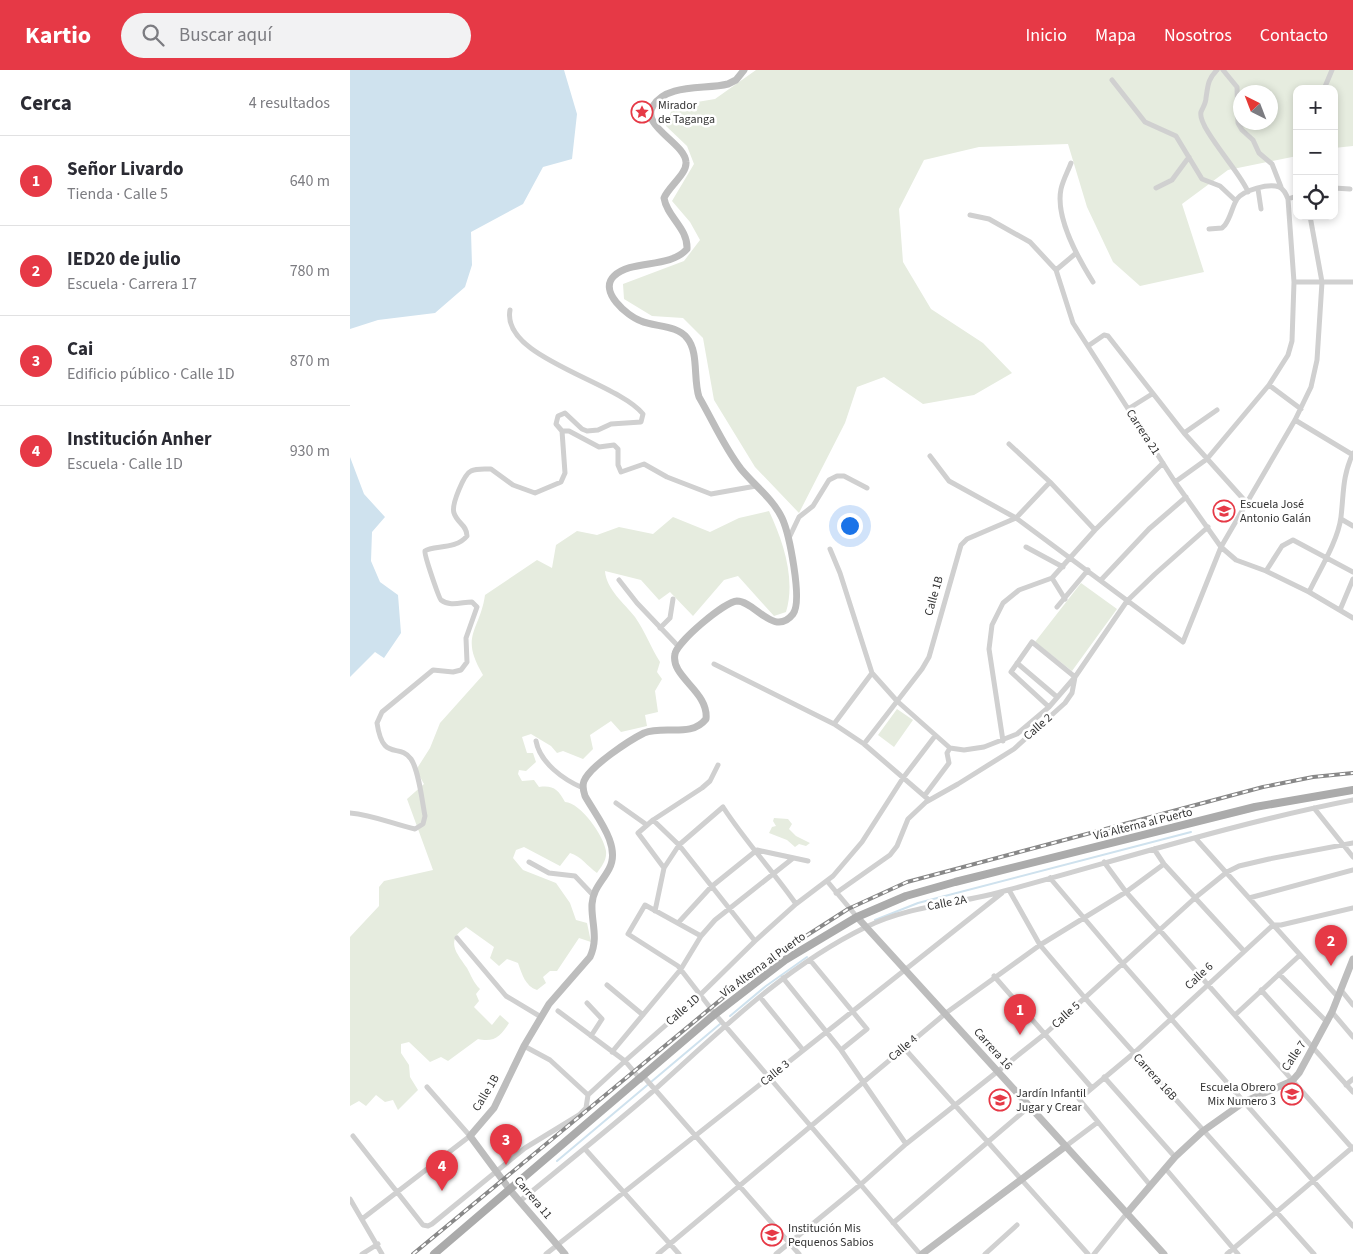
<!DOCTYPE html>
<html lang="es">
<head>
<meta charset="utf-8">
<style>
	:root { --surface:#fff; --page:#f2f2f3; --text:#2b2b33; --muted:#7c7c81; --line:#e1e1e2; --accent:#e63946 }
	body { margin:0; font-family:"Source Sans 3",sans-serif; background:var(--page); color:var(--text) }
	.controls { position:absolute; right:15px; top:15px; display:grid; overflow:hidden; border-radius:10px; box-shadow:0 2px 8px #0003 }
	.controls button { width:45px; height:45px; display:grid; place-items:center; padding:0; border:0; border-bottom:1px solid var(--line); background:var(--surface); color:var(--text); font:25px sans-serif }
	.compass { position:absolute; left:883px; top:15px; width:45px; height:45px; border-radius:50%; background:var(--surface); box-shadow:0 2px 8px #0003; rotate:318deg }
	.you { position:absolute; left:499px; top:455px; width:18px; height:18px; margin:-12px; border:4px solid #fff; border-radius:50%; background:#1a73e8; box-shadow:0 0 0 8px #1a73e833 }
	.badge { display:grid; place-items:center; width:32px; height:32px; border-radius:50%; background:var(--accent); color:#fff; font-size:16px; font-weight:700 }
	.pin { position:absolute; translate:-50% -41px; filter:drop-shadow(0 1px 2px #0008) }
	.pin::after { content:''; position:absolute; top:26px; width:18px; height:15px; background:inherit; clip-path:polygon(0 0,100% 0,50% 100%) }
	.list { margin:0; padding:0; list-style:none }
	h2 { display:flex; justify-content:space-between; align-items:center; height:65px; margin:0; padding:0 20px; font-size:21px }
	h2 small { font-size:16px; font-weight:400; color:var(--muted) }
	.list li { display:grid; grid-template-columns:32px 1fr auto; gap:15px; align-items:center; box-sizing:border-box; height:90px; padding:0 20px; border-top:1px solid var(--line) }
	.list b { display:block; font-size:19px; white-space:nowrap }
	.list p { margin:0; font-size:16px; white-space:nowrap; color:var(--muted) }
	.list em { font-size:16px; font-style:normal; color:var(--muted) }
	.icon { flex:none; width:28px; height:28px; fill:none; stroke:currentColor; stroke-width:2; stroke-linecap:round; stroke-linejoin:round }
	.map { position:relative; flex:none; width:1003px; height:1184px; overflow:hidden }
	header { display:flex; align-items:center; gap:30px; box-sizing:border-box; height:70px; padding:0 25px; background:var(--accent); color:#fff }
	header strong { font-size:24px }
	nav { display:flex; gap:28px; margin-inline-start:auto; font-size:18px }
	.search { width:350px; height:45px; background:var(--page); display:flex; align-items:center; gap:12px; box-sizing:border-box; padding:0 18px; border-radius:28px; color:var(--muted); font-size:19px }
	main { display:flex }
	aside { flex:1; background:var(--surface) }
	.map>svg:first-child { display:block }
	.green { fill:#e6ecdf; fill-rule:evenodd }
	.water { fill:#cfe2ee }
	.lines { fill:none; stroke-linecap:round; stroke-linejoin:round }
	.stream { stroke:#cfe2ee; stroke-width:2 }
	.street { stroke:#d0d0d0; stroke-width:5 }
	.secondary { stroke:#bdbdbd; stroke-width:7 }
	.primary { stroke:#ababab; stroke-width:8 }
	.rail-casing { stroke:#888; stroke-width:4 }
	.rail { stroke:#fff; stroke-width:2; stroke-dasharray:5.5; stroke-linecap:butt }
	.labels { text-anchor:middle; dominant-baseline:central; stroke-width:5; stroke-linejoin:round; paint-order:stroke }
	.poi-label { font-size:12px; fill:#333; stroke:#fff; text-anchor:start }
	.street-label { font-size:12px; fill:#333; stroke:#fff }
</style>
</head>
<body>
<header>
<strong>Kartio</strong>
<div class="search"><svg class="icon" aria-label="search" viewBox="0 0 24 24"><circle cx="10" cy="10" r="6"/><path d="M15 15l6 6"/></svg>Buscar aquí</div>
<nav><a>Inicio</a><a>Mapa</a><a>Nosotros</a><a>Contacto</a></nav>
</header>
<main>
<aside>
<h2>Cerca<small>4 resultados</small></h2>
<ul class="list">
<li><span class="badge">1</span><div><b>Señor Livardo</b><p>Tienda · Calle 5</p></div><em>640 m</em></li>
<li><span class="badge">2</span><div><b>IED20 de julio</b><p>Escuela · Carrera 17</p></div><em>780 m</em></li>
<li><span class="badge">3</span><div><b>Cai</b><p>Edificio público · Calle 1D</p></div><em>870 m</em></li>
<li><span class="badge">4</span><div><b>Institución Anher</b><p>Escuela · Calle 1D</p></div><em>930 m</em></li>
</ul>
</aside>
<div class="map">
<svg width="1003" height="1184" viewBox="0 0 1003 1184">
	<rect width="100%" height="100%" fill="#fff"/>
	<path class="green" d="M406,0H1003V76L984,78V19H947V86L878,100L832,134L854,202L790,216L763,192L737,137L718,74L629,77L574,90L549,139L553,192L581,239L633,273L662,303L624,325L573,334L534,307L507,317L495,353L449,443L405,397L364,330L353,268L333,248L302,246L274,229L273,214L334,191L350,170L340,152L322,131L344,94L337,76L316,56L323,36L365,29ZM891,22H921V52H891Z
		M419,441C433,471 446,509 436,542L424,546L388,506L374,510L343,546L320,522L309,530L291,510L255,501C256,519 275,534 285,547C295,561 301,578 310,592L307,602L312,609L305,621L308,642L295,645L297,656L271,662L261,651L240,665L243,679L233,689L213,681L207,683L201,676L181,664L172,667L177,683H183L186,692L176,701L169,700L168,704L172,711L184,710L189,717C203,715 208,719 215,732C231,733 254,766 256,781C257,790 252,796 247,803C237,796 231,786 220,783L210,796L174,777L166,780L163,788L173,800L206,813L220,833L226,850L237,853L241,872L229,868L207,901H200L193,907L196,913L187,920C175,916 172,904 168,893L157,889L149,896L140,888L144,877L116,857C95,871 106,882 117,898C121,905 123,912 130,919L126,924L129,931L124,937L142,955L150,945L159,953C151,966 144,973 128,969L98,991L91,987L80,992L59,972L51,974V983L59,995L60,1007L68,1020L48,1040L43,1030L35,1032L26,1025L16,1036L9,1031L0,1036V867L29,836V817L34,811L83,800L57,729L74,714L66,700L80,678L90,653L133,605C109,565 130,561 135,525L187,490L202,498L206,475L227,461L247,465L269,457L303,464L323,447L360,462L389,448Z
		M731,513L767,539L722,601L685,572Z
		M547,639L563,650L544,677L528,665Z
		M424,748L438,749L442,754L439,759L446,766L460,773L456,776L449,774L445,777L437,770L419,763L422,757L426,756L423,751Z"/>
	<path class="water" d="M0,0H214L227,44L222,89L193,97L173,134L121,162L122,195L115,217L85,243L28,250L0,259Z
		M0,387L14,424L35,447L22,462L21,491L30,512L48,525L51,563L34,588L25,582L0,607Z"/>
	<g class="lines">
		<path class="stream" d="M525,850L568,833L841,762
			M380,946L416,916L457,887
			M207,1091L370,954"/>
		<path class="street" d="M867,0C858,9 858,15 856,28C856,33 853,37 851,42C847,57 892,104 898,122
			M873,0L887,17L888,53L892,60L903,70L909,83L922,94L931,117
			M762,10L795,52L826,66L852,109L870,116L886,131
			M974,19L982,0
			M721,93C718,101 713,110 711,119C705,148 728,188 743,212
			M806,118L822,110L839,87
			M984,118L1000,119
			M908,119L911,139
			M938,129L947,126
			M620,145L639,149L680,172L706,200L723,253L825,412L871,477L886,490L916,501L959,522L1003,548
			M706,200L725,184
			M944,212H1003
			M160,240C151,288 266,311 293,344L291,352L261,354L248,360L237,361L232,359L215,343L208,346L206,354L212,361H219L249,377L264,375L268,379V395L271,402L294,394L317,407L361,424L406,416
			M738,276L754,265L758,266L834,363L896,432
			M919,315L951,339
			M778,339L802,324
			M945,350L1003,385
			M834,363L867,340
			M659,374L700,412L745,460
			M580,386L599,411L666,448L833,572L871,477L945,350L961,317L967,290L972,212L960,146
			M825,412L857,389L919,315L938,285L942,271L944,212L938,129C936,124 934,119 929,117C919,113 894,120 887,129C882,137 881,147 875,155L872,158L859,159
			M991,449L1003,456
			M439,468L449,447L463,436L479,410L487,406H494L517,418
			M676,477L713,497
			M480,479L490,503L522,603L547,631L600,678L614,680L634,677L667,664L699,637L725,607
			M916,501L932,476L943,470L1003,502
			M702,508L715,529
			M269,510L287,533L328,576
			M751,510L799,459L836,427
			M959,522C969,501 988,471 991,447C994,421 992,408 1003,383
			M707,537L738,500
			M990,540L1003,509
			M310,558L320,548L323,529
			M667,593L707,627
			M364,594L484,654L514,674L579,730
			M699,637L661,602L682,572L725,607
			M484,654L522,603
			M186,671C190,693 214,710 233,718
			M653,671L639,579L642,555L653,533L669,520L702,508L745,460L813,393
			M514,674L572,599L579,587L611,475L617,469L666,448L700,412
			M575,725L599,693L597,683L600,678
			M266,733L297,755
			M964,738L1003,787
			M0,743C23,745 43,754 65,759L73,754L75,746C72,731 69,701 61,689C49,672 33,693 27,653L32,642L83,600L103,602L111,600L117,592L116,568L127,537L122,532C112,532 100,537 91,530C89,528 74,485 75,481C83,475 106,480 117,466C117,455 107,453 104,443C101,435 114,404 121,401C127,398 135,399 141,399L163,415L185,423L211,412L215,403L212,361
			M303,750L329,775L405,871
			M846,769L988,927
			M804,779L814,794L893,880
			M179,792L199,803L225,806L243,825
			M754,792L776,822L1003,1079
			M314,798L288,763L303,750L352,718L360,711L368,695
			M700,808L773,894L1003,1156
			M477,811L507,847
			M659,820L690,875L735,928L964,1184
			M486,823L540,785L547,776L558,749L576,732L608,714L664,679L715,633L722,623L725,607L777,531L805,504L858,457
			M899,828L1003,800
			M305,841L314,798L329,775L373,737C395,771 423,801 446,834
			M328,853L361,817L407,780L458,791
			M351,866L295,835L278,864L328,896L365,944L570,1184
			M107,868L156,926L191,947
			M460,890L517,959L491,980
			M929,904L977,952
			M644,906L742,1018
			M433,908L491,980L556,1074
			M257,915L293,945
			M911,920L1003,1022
			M991,920L1003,935
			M410,927L453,980
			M237,933L252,949L241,966
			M208,941L275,991L291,1010
			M982,942L1003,967
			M885,945L950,885
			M174,976L200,990L238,1025
			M554,978L738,1184
			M262,982L331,899L351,866L365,850L442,789
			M294,1007L449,1184
			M754,1007L825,1087
			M996,1015L1003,1009
			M3,1066L73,1155L78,1156L82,1154L175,1078L229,1045L236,1038L238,1025L275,991L350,925L405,871L446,834L483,806L512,772L553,708L585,666
			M716,1076L748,1052
			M235,1079L329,1184
			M815,1098L888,1184
			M800,1115L729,1029L784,983L923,855H931L1003,838
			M0,1129L32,1184
			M170,1131C214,1095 259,1059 302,1022C369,962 434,897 516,857C560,835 611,834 658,820C772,789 886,753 1003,730
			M12,1149L120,1066L77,1017
			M543,1153L680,1036
			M12,1184L28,1174
			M196,1184L652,823
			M308,1184L596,943L690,875L776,822L814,794
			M426,1184L510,1115L556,1074L696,963L846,827L877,802L889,796L919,789L1003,773
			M635,1184L667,1155
			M744,1184L777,1143
			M877,1184L1003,1077"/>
		<path class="secondary" d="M507,847L814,1184
			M777,1143L825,1087L853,1061L894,1032L942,1011L949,1003L982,942L1003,889
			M215,1184L160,1120L120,1066L144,1038L174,976L199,934L240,887C249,868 241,852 242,834C243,819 252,812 259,799C272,776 246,746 235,726C233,720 232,716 234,711C240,696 280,670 294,663C315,655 341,668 356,649C359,621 320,607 325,584C327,572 374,532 387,531C405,531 424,568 443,544C453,531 439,463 432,448C423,429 404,415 391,399C374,377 363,351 349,327C343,309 349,282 337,268C327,255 305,257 291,251C277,246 248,221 264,206C282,189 319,199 337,179C338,158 317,147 314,128C319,116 337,104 336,92C335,73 290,56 303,36C317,13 355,20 378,14L386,10L394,0
			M572,1184L716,1076"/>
		<path class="primary" d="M84,1184L365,944L435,890L507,847L556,826L605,812L905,737L1003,720"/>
		<g class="rail-casing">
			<path id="rail" d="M63,1184L420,889L498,839L557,812L913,717L963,707L1003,703"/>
		</g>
		<use href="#rail" class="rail"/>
	</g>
	<defs>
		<g id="sight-ring" transform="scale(1.125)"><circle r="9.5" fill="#fff" stroke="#e63946" stroke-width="1.5"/><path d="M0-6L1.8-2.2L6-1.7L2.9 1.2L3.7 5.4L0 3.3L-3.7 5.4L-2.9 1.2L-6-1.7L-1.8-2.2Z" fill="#e63946"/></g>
		<g id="school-ring" transform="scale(1.125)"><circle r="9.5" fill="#fff" stroke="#e63946" stroke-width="1.5"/><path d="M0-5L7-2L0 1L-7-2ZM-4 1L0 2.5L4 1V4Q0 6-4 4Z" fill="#e63946"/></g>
	</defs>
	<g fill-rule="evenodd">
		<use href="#sight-ring" x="292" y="42"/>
		<use href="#school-ring" x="874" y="441"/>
		<use href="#school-ring" x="942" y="1024"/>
		<use href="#school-ring" x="650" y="1030"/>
		<use href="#school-ring" x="422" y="1165"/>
	</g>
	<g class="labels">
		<g class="poi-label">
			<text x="308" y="35">Mirador<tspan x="308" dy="14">de Taganga</tspan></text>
			<text x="890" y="434">Escuela José<tspan x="890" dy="14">Antonio Galán</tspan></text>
			<text x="926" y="1017" text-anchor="end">Escuela Obrero<tspan x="926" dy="14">Mix Numero 3</tspan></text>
			<text x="666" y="1023">Jardín Infantil<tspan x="666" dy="14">Jugar y Crear</tspan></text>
			<text x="438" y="1158">Institución Mis<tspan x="438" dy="14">Pequenos Sabios</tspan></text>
		</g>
		<g class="street-label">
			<text transform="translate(793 362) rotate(57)">Carrera 21</text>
			<text transform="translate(584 526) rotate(-74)">Calle 1B</text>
			<text transform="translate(688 657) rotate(-41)">Calle 2</text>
			<text transform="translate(793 754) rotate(-14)">Vía Alterna al Puerto</text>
			<text transform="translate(597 833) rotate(-11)">Calle 2A</text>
			<text transform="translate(413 895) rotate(-36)">Vía Alterna al Puerto</text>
			<text transform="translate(849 906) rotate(-43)">Calle 6</text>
			<text transform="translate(333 940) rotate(-41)">Calle 1D</text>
			<text transform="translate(716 945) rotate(-42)">Calle 5</text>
			<text transform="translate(553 978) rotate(-40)">Calle 4</text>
			<text transform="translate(643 979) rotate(48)">Carrera 16</text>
			<text transform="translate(944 986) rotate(-56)">Calle 7</text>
			<text transform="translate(425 1003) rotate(-39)">Calle 3</text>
			<text transform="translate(805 1007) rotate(48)">Carrera 16B</text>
			<text transform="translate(136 1023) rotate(-59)">Calle 1B</text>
			<text transform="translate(183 1128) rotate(50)">Carrera 11</text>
		</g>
	</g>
</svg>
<div class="controls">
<button>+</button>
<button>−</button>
<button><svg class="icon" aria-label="locate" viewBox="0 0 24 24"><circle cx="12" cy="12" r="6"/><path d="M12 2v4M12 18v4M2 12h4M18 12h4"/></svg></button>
</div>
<svg class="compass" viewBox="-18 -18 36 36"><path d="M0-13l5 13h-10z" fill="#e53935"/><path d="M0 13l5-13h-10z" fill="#7c7c81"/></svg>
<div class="you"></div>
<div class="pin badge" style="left:670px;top:965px">1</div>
<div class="pin badge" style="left:981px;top:896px">2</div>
<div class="pin badge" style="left:156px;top:1095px">3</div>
<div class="pin badge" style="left:92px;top:1121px">4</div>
</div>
</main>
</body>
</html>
